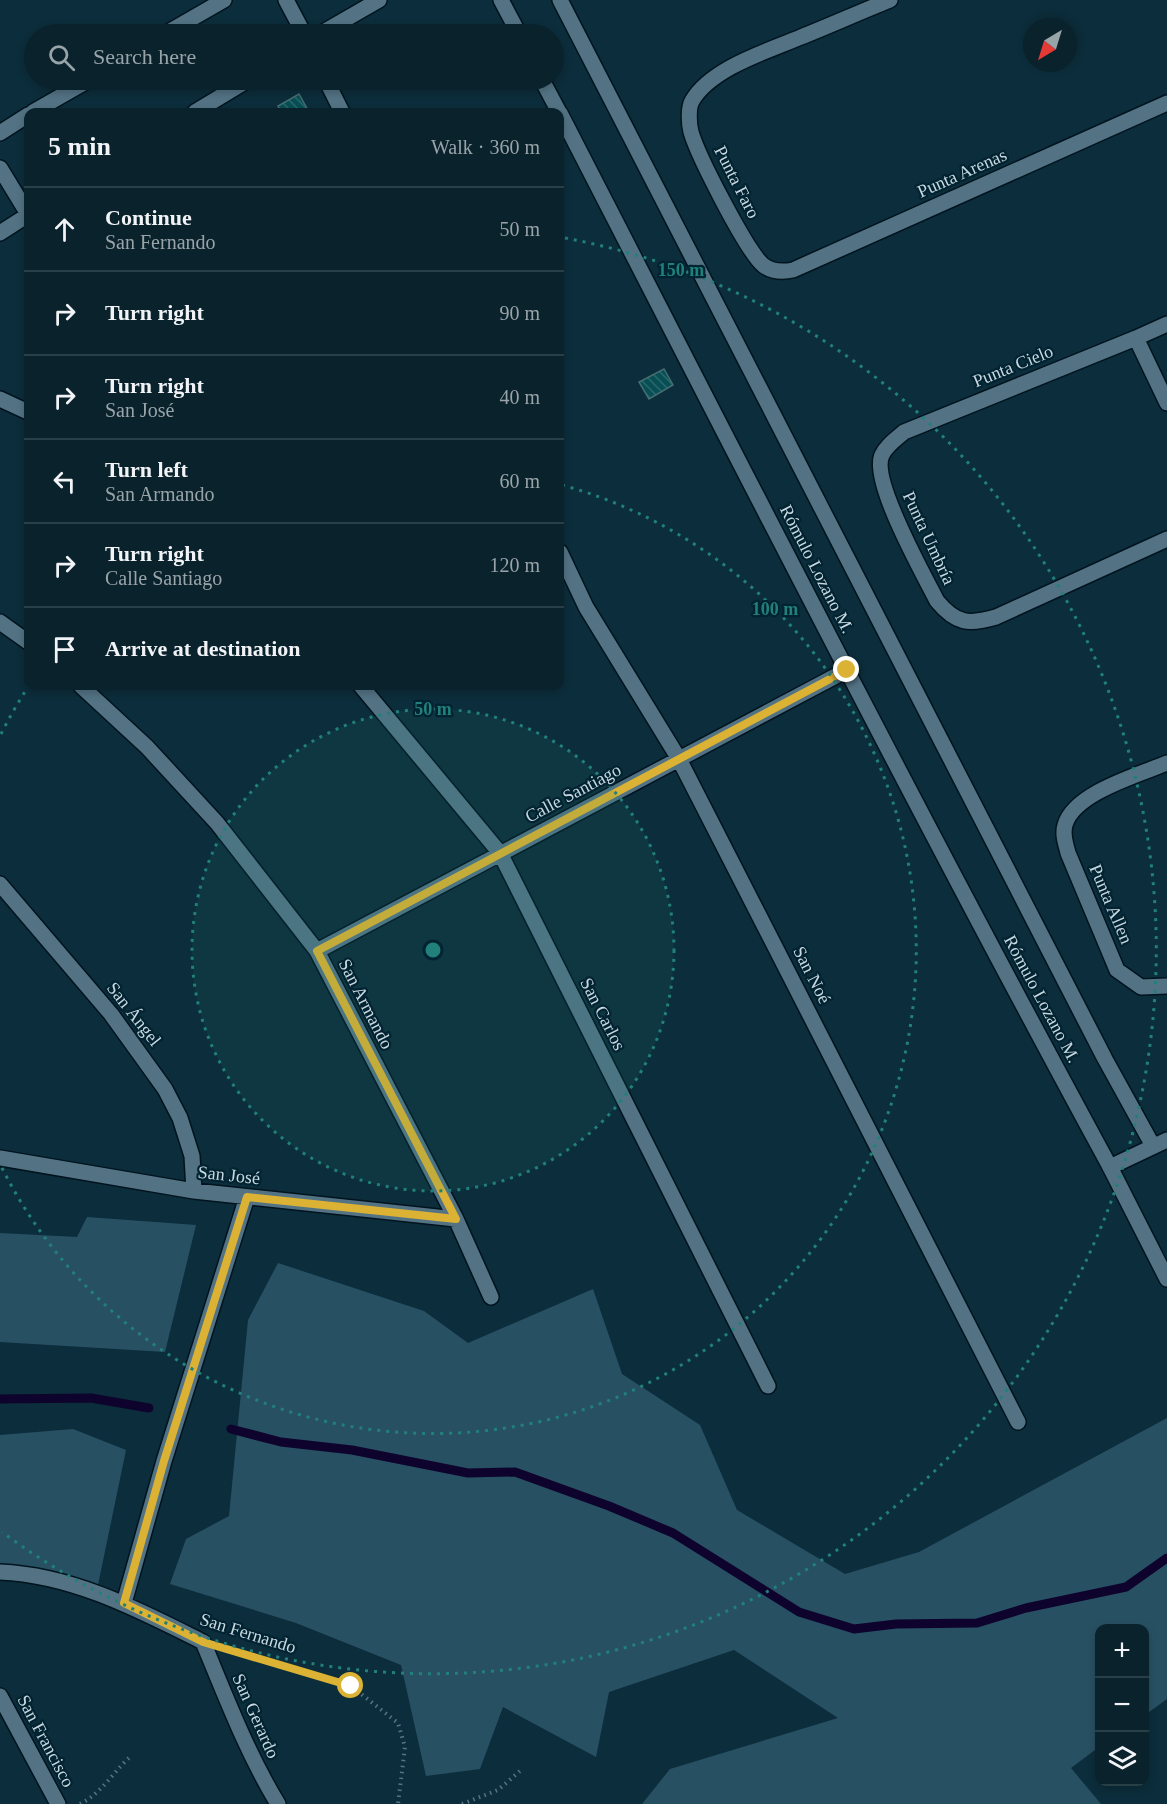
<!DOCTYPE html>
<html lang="en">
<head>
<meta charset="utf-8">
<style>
	:root { --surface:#09222c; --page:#122a34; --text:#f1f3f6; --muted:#99a4a9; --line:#293f48 }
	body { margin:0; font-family:Georgia,serif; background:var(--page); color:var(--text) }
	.controls { position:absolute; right:18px; bottom:18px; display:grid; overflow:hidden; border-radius:12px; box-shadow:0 3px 9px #0003 }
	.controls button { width:54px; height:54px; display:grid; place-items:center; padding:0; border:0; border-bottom:2px solid var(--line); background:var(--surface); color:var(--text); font:30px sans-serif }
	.compass { position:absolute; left:1023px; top:18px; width:54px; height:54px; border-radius:50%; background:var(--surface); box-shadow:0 3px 9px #0003; rotate:218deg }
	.stop { position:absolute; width:18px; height:18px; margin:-14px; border:4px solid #dbb233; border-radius:50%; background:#fff }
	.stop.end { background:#dbb233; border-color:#fff; box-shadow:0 2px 6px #0008 }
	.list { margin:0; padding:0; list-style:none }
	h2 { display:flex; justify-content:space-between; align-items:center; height:78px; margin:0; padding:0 24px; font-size:26px }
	h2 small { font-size:20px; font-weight:400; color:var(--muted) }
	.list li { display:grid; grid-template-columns:39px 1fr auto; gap:18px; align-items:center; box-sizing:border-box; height:84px; padding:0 24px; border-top:2px solid var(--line) }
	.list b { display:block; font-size:22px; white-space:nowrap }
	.list p { margin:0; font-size:20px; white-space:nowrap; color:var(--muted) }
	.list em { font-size:20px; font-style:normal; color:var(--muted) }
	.icon { flex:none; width:33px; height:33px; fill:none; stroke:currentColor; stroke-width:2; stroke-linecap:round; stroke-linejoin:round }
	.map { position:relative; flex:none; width:1167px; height:1804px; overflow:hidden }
	.search { position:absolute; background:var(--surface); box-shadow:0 3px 9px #0003; left:24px; top:24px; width:540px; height:66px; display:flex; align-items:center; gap:15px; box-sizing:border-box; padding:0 21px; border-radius:33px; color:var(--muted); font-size:22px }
	.panel { position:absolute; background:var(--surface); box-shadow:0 3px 9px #0003; left:24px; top:108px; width:540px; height:582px; border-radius:12px }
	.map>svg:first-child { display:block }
	.green { fill:#285063 }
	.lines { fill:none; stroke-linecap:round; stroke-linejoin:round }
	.stream { stroke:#0e032d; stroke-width:9 }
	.building { fill:url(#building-back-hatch); stroke:#476f72; stroke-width:1.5 }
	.minor-casing { stroke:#00141f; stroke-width:18 }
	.tertiary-casing { stroke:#00141f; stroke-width:18 }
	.path { stroke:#597480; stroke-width:4; stroke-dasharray:1.5 4.5; stroke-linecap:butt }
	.minor { stroke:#537384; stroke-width:15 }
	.tertiary { stroke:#537384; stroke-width:15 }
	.route { stroke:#dbb233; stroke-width:8 }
	.ring { fill:none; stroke:#21807a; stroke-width:3; stroke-dasharray:3 6 }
	.labels { text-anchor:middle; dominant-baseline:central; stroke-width:4.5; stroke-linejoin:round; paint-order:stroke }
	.street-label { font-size:18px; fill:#c7d8e1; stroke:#022331 }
	.centre { fill:#21807a; stroke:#022331; stroke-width:3 }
	.ring-label { font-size:18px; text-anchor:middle; font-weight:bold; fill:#21807a; stroke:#022331; stroke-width:4.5; stroke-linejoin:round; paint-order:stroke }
</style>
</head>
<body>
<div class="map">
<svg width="1167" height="1804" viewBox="0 0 1167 1804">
	<defs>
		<pattern id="building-back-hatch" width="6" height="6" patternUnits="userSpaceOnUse" patternTransform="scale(1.5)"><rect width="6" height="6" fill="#074f54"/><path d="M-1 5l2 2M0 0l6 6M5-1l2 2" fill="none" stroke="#2a686c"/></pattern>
	</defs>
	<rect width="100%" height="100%" fill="#0c2d3b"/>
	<path class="green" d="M87,1217L196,1225L165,1352L0,1342V1233L77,1237Z
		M278,1263L424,1311L468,1343L593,1289L622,1374L700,1425L737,1510L845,1574L919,1552L1167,1418V1699L1145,1715L1144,1628H1100L1099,1747L1071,1768L1101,1804H642L670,1769L838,1718L734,1650L609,1692L596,1757L503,1707L480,1769L426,1776L401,1665L296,1623L170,1584L186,1539L229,1516L248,1320Z
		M73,1429L126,1450L98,1585L0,1570V1435Z"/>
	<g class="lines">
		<path class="stream" d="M0,1399L91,1398L149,1408
			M231,1429L281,1442L352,1450L468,1473L515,1472L609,1506L673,1533L799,1612L854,1629L896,1624L977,1623L1026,1608L1126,1587L1167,1558"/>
	</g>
	<path class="building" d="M299,94L309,112H281L278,106Z
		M664,369L673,385L649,399L639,382Z"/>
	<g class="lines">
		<g class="minor-casing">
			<path id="minor" d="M286,0L304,34
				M890,0C860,12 831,25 801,37C768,51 711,68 692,101C688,108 689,124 691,132C698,156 746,250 763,265C772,272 783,272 793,270L1167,103
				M165,34L224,0
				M320,34L379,0
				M326,80L342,112
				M33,112L89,80
				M195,112L248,80
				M0,133L28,115
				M0,168L28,214
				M0,233L28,215
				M1167,324L1136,338L904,432C896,439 886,446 882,455C870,480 924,575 937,601C956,624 969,625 996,617L1167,539
				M1136,338L1167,403
				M0,399L28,412
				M560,552L586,607L679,759L1018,1422
				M0,622L28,642
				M81,686L147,747L217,823L317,951L456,1219L491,1297
				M361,686L500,853L768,1386
				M1167,763C1138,775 1074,793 1065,825C1062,835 1066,844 1068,853L1117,970L1141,987L1167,986
				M0,884L111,1014L165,1089L180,1118L192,1156L194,1191
				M317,951L847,670
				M0,1158L194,1191L456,1219
				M1110,1167L1167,1279
				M0,1572C73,1575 139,1610 203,1642C226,1697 247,1753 278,1804
				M124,1603L164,1461L247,1197
				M0,1696L58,1804"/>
		</g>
		<g class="tertiary-casing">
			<path id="tertiary" d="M501,0L519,34
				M560,0L1105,1059L1153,1146
				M542,80L559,112
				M560,113C741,465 921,819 1110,1167L1167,1140"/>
		</g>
		<path class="path" d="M232,1650L351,1686L398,1723L405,1747L398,1804
			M80,1804C102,1793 113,1772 131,1756
			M462,1804L498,1790L520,1771"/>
		<use href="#minor" class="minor"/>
		<use href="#tertiary" class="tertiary"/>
	</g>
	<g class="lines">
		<path class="route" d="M351,1686L203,1642L124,1603L164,1461L247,1197L456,1219L317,951L847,670"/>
	</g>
	<circle cx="433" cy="950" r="241" fill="#21807a" fill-opacity=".12"/>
	<g class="ring">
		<circle cx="433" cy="950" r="241"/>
		<path d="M1 734A483 483 0 0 1 28 687M562 485A483 483 0 1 1 1 1166"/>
		<path d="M565 238A724 724 0 1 1 2 1532"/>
	</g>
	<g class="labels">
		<g class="street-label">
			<text transform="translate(962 173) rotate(-24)">Punta Arenas</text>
			<text transform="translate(737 182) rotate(63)">Punta Faro</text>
			<text transform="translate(1013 366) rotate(-22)">Punta Cielo</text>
			<text transform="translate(929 538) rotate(65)">Punta Umbría</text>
			<text transform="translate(817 569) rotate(63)">Rómulo Lozano M.</text>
			<text transform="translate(573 793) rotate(-28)">Calle Santiago</text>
			<text transform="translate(1111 904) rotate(67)">Punta Allen</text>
			<text transform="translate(812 975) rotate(63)">San Noé</text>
			<text transform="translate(1042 999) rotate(62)">Rómulo Lozano M.</text>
			<text transform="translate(366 1004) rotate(63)">San Armando</text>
			<text transform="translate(134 1014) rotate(52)">San Ángel</text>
			<text transform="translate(603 1014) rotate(63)">San Carlos</text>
			<text transform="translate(229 1175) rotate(6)">San José</text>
			<text transform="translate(248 1633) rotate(17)">San Fernando</text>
			<text transform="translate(256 1716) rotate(66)">San Gerardo</text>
			<text transform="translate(46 1741) rotate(62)">San Francisco</text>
		</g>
	</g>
	<circle cx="433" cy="950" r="9" class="centre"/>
	<g class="ring-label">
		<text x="681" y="276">150 m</text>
		<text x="775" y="615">100 m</text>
		<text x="433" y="715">50 m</text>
	</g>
</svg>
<div class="controls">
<button>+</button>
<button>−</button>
<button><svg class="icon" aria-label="layers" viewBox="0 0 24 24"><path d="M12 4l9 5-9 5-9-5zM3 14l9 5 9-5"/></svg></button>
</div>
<svg class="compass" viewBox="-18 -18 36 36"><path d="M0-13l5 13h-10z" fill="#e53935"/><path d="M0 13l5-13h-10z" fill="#99a4a9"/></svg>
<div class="stop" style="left:351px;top:1686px"></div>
<div class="stop end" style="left:847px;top:670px"></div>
<div class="search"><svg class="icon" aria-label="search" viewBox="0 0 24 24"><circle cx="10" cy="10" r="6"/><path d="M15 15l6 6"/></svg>Search here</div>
<section class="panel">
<h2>5 min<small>Walk · 360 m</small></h2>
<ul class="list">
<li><svg class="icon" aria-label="ahead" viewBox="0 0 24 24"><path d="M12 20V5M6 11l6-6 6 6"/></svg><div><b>Continue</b><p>San Fernando</p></div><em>50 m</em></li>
<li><svg class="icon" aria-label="right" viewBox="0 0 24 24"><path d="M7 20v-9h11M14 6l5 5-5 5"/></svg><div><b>Turn right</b></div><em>90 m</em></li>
<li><svg class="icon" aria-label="right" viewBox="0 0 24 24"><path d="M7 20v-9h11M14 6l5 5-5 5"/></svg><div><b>Turn right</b><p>San José</p></div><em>40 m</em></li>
<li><svg class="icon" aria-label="left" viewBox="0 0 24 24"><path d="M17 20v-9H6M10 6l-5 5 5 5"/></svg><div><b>Turn left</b><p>San Armando</p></div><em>60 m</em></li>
<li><svg class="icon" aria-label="right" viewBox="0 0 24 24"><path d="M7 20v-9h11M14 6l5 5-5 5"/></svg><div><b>Turn right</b><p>Calle Santiago</p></div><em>120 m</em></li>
<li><svg class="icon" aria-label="arrive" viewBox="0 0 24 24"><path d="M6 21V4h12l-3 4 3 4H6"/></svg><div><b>Arrive at destination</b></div></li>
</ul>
</section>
</div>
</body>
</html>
